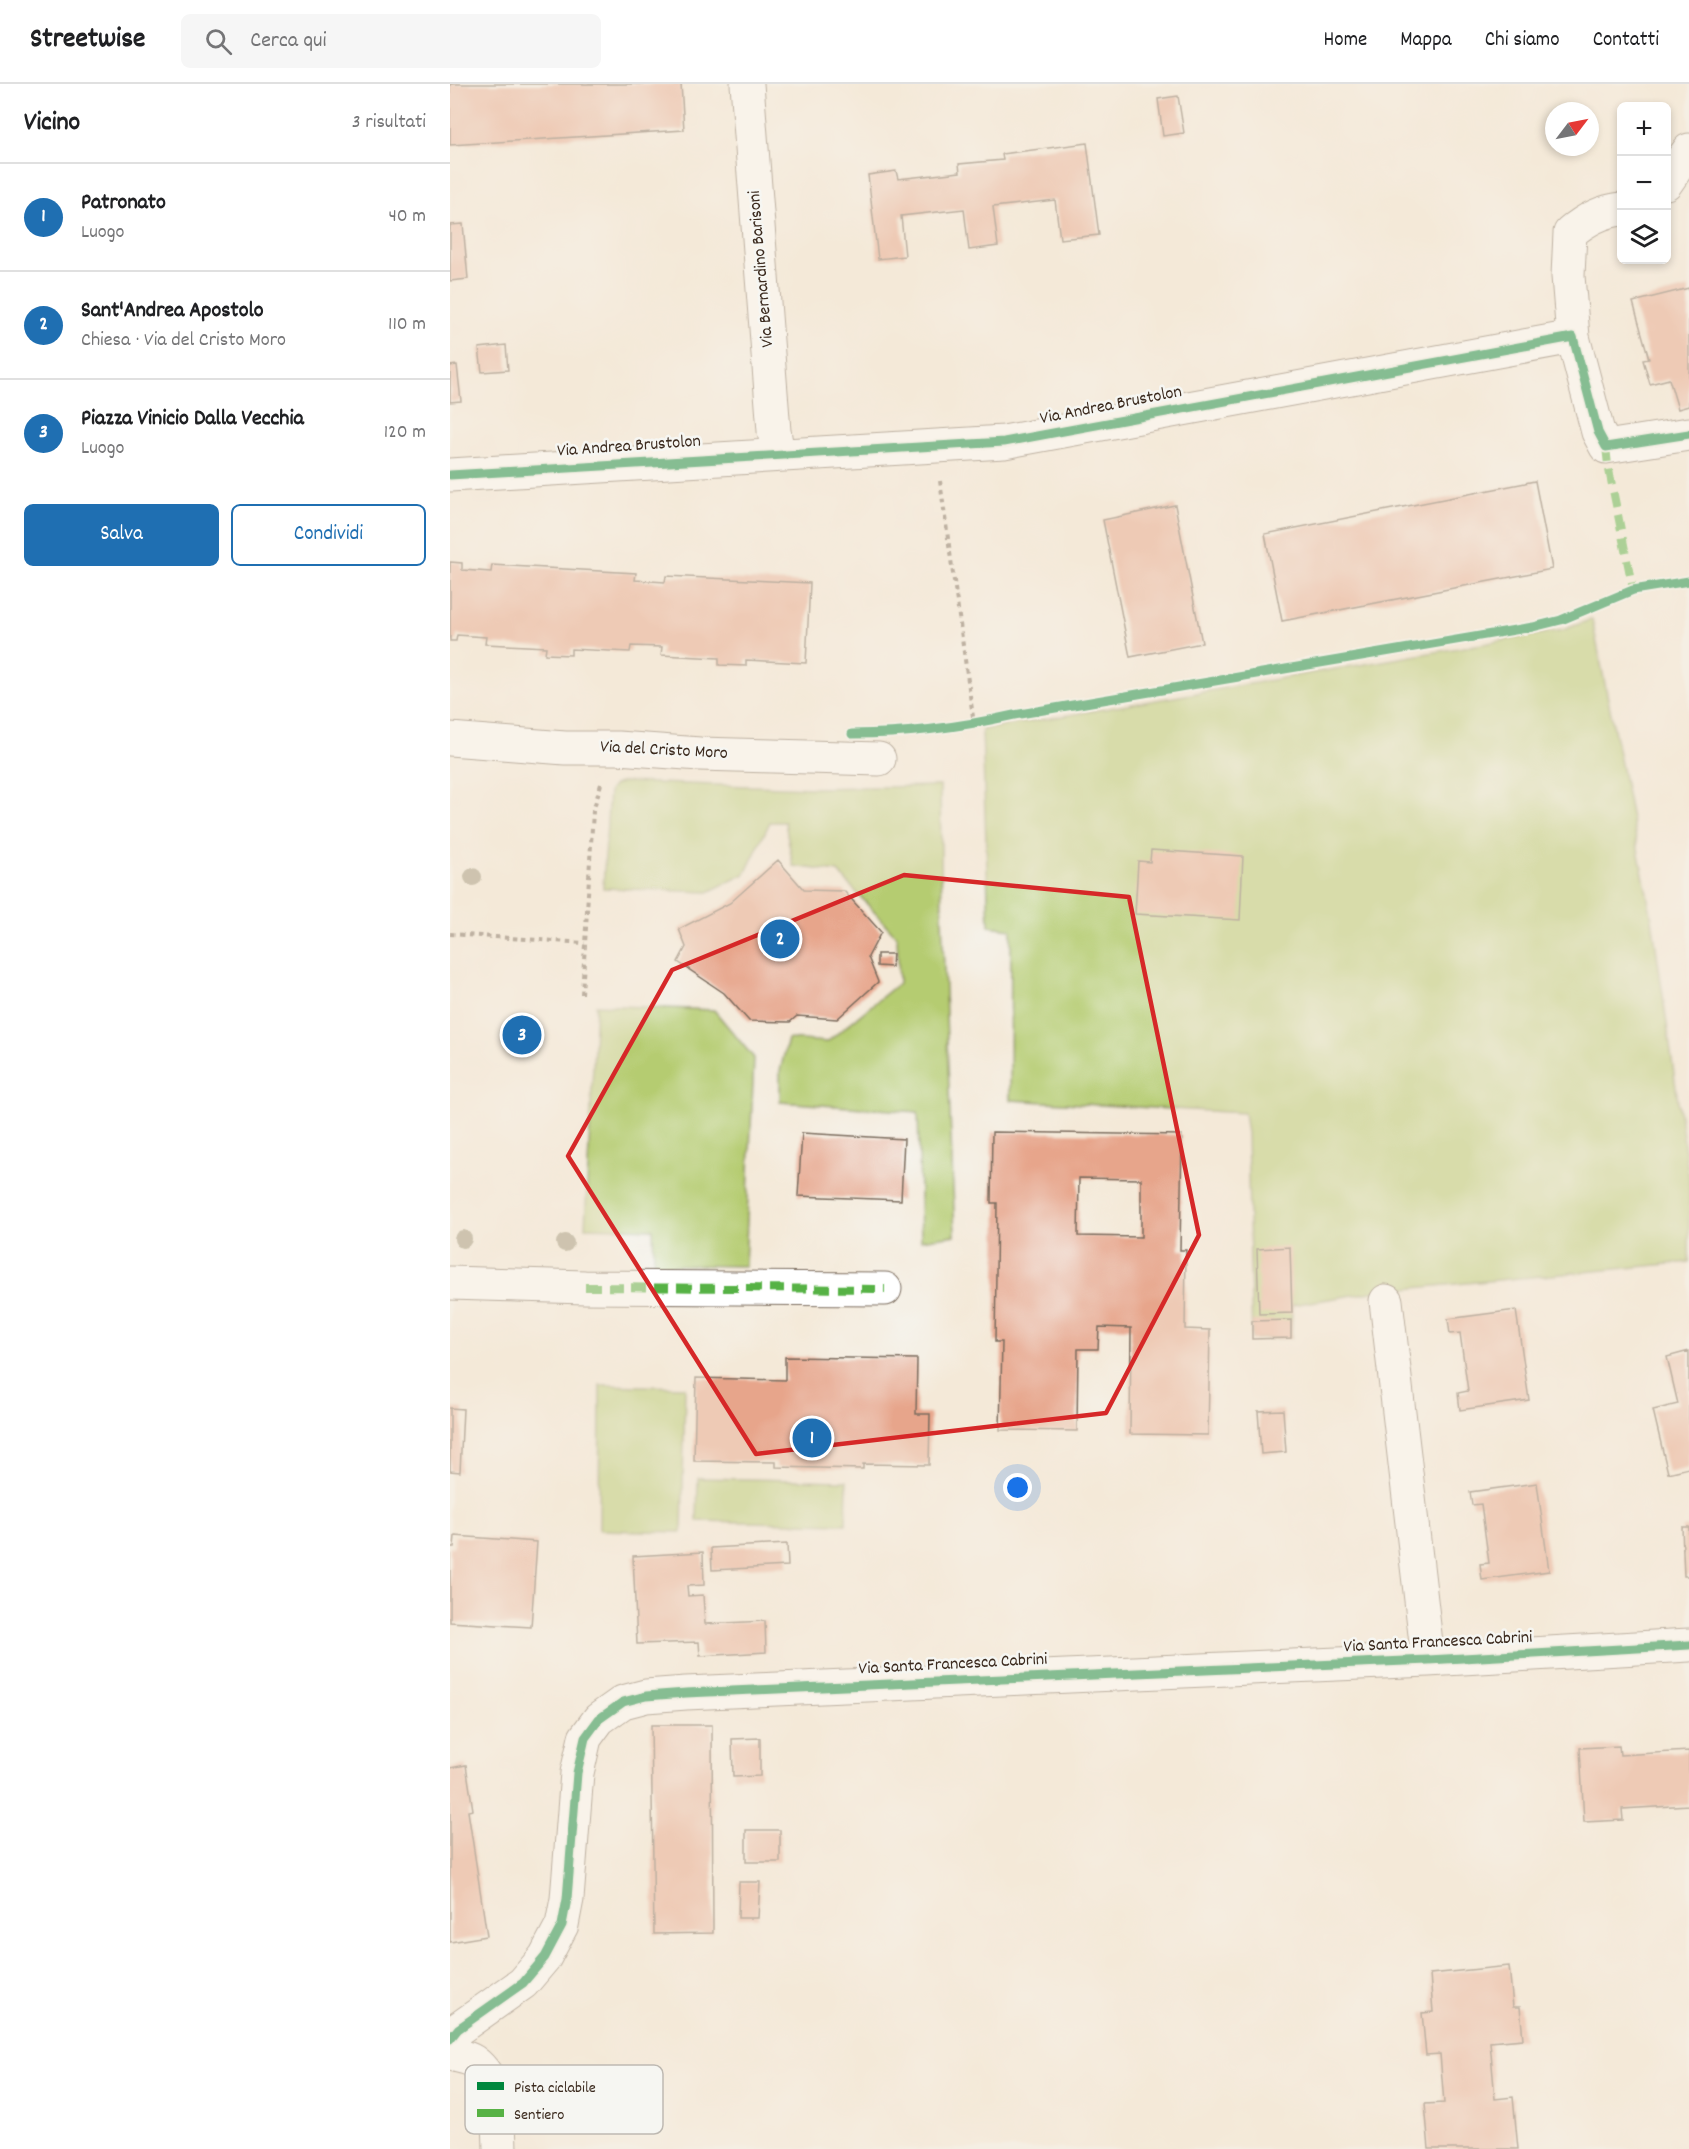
<!DOCTYPE html>
<html lang="it">
<head>
<meta charset="utf-8">
<style>
	:root { --surface:#fff; --page:#f6f6f6; --text:#202124; --muted:#757577; --line:#e0e0e0; --accent:#1f6fb2 }
	body { margin:0; font-family:Dekko,sans-serif; background:var(--page); color:var(--text) }
	.controls { position:absolute; right:18px; top:18px; display:grid; overflow:hidden; border-radius:9px; box-shadow:0 3px 9px #0003 }
	.controls button { width:54px; height:54px; display:grid; place-items:center; padding:0; border:0; border-bottom:2px solid var(--line); background:var(--surface); color:var(--text); font:30px sans-serif }
	.compass { position:absolute; left:1095px; top:18px; width:54px; height:54px; border-radius:50%; background:var(--surface); box-shadow:0 3px 9px #0003; rotate:58deg }
	.you { position:absolute; left:568px; top:1404px; width:21px; height:21px; margin:-15px; border:4px solid #fff; border-radius:50%; background:#1a73e8; box-shadow:0 0 0 9px #1a73e833 }
	.badge { display:grid; place-items:center; width:39px; height:39px; border-radius:50%; background:var(--accent); color:#fff; font-size:20px; font-weight:700 }
	.pin { position:absolute; translate:-50% -50%; border:3px solid #fff; box-shadow:0 2px 6px #0006 }
	.list { margin:0; padding:0; list-style:none }
	h2 { display:flex; justify-content:space-between; align-items:center; height:78px; margin:0; padding:0 24px; font-size:26px }
	h2 small { font-size:20px; font-weight:400; color:var(--muted) }
	.list li { display:grid; grid-template-columns:39px 1fr auto; gap:18px; align-items:center; box-sizing:border-box; height:108px; padding:0 24px; border-top:2px solid var(--line) }
	.list b { display:block; font-size:22px; white-space:nowrap }
	.list p { margin:0; font-size:20px; white-space:nowrap; color:var(--muted) }
	.list em { font-size:20px; font-style:normal; color:var(--muted) }
	.actions { display:flex; gap:12px; padding:18px 24px }
	.actions a { flex:1; padding:14px 0; border:2px solid var(--accent); border-radius:9px; text-align:center; font-size:21px; color:var(--accent) }
	.actions .main { background:var(--accent); color:#fff }
	.icon { flex:none; width:33px; height:33px; fill:none; stroke:currentColor; stroke-width:2; stroke-linecap:round; stroke-linejoin:round }
	.map { position:relative; flex:none; width:1239px; height:2065px; overflow:hidden }
	header { display:flex; align-items:center; gap:36px; box-sizing:border-box; height:84px; padding:0 30px; background:var(--surface); border-bottom:2px solid var(--line) }
	header strong { font-size:28px }
	nav { display:flex; gap:33px; margin-inline-start:auto; font-size:21px }
	.search { width:420px; height:54px; background:var(--page); display:flex; align-items:center; gap:15px; box-sizing:border-box; padding:0 21px; border-radius:9px; color:var(--muted); font-size:22px }
	main { display:flex }
	aside { flex:1; background:var(--surface) }
	.map>svg:first-child { display:block }
	.green { fill:#b5cc71; stroke:#787b48; stroke-width:1.5 }
	.building { fill:#e7a58b; fill-rule:evenodd }
	.lines { fill:none; stroke-linecap:round; stroke-linejoin:round }
	.minor-casing { stroke:#7c6d5f; stroke-width:35 }
	.path { stroke:#7c6d5f; stroke-width:4; stroke-dasharray:4.5 4.5; stroke-linecap:butt }
	.minor { stroke:#fff; stroke-width:33 }
	.quiet { stroke:#57b245; stroke-width:8; stroke-dasharray:15 8; stroke-linecap:butt }
	.cycleway-casing { stroke:#f6f6f2; stroke-width:13 }
	.cycleway { stroke:#00873e; stroke-width:9 }
	.tree { fill:#9f967d }
	.marked { fill:none; stroke:#d62828; stroke-width:4.5; stroke-linejoin:round }
	.labels { text-anchor:middle; dominant-baseline:central; stroke-width:5; stroke-linejoin:round; paint-order:stroke }
	.street-label { font-size:18px; fill:#3b2a1e; stroke:#f6f6f2 }
	.key { fill:#f6f6f2; stroke:#beb9b2; stroke-width:1.5 }
	.key-label { font-size:16px; fill:#3b2a1e }
</style>
</head>
<body>
<header>
<strong>Streetwise</strong>
<div class="search"><svg class="icon" aria-label="search" viewBox="0 0 24 24"><circle cx="10" cy="10" r="6"/><path d="M15 15l6 6"/></svg>Cerca qui</div>
<nav><a>Home</a><a>Mappa</a><a>Chi siamo</a><a>Contatti</a></nav>
</header>
<main>
<aside>
<h2>Vicino<small>3 risultati</small></h2>
<ul class="list">
<li><span class="badge">1</span><div><b>Patronato</b><p>Luogo</p></div><em>40 m</em></li>
<li><span class="badge">2</span><div><b>Sant'Andrea Apostolo</b><p>Chiesa · Via del Cristo Moro</p></div><em>110 m</em></li>
<li><span class="badge">3</span><div><b>Piazza Vinicio Dalla Vecchia</b><p>Luogo</p></div><em>120 m</em></li>
</ul>
<div class="actions"><a class="main">Salva</a><a>Condividi</a></div>
</aside>
<div class="map">
<svg width="1239" height="2065" viewBox="0 0 1239 2065">
	<rect width="100%" height="100%" fill="#f6f6f2"/>
	<filter id="ink" filterUnits="userSpaceOnUse"><feTurbulence type="fractalNoise" baseFrequency=".0167" numOctaves="2"/><feDisplacementMap in="SourceGraphic" scale="12" xChannelSelector="R" yChannelSelector="G"/><feConvolveMatrix kernelMatrix="1 2 1 2 8 2 1 2 1" color-interpolation-filters="sRGB"/></filter>
	<filter id="wash" filterUnits="userSpaceOnUse"><feTurbulence type="fractalNoise" baseFrequency=".008" numOctaves="4" result="noise"/><feDisplacementMap in="SourceGraphic" scale="24" xChannelSelector="R" yChannelSelector="G"/><feGaussianBlur stdDeviation="1.35" result="paint"/><feColorMatrix in="noise" values="0 0 0 0 0 0 0 0 0 0 0 0 0 0 0 0 0 1.4 0 .05"/><feComposite in="paint" operator="in"/></filter>
	<g filter="url(#wash)">
		<rect width="100%" height="100%" fill="#f4e9d8"/>
		<path class="green" d="M1142,535L1202,835L1239,1095V1178L922,1208L842,1221L841,1254L802,1255L797,1050L794,1029L560,1016L561,845L539,842L532,646L1113,546Z
			M173,698L363,704L490,702L492,834L505,1151L471,1156L468,1028L330,1018V987L338,955L377,958L449,899L447,853L388,788L343,782L335,738H320L295,790L258,808L153,804L159,707L164,701Z
			M146,921L264,926L304,974L295,1182L204,1181L203,1145L135,1143Z
			M150,1301L235,1303L232,1448L149,1446Z
			M248,1394L397,1397L396,1440L247,1437Z"/>
		<g id="blocks">
			<path class="building" d="M0,0H231L234,46L0,61Z
				M728,12L734,49L713,52L708,15Z
				M637,59L649,151L610,155L605,116L543,123L548,162L519,166L514,125L451,132L455,172L428,175L418,91L446,87L448,95L510,88L509,80L553,76L552,70Z
				M13,140L18,195L0,197V141Z
				M1239,204V322L1228,325L1219,295L1200,300L1193,276L1199,275L1183,218Z
				M56,261L58,286L32,288L29,264Z
				M7,281L11,317L0,318V282Z
				M1085,397L1102,485L832,537L815,450Z
				M725,421L752,559L680,573L653,436Z
				M0,478L12,479V486L41,488L42,481L186,489L185,496L215,498L216,492L360,499L356,579L296,576V582L269,581V574L211,571L212,563L181,562L180,568L121,565V571L95,570L96,563L35,560L36,553L7,551L6,557H0Z
				M701,766L793,772L790,836L685,830L688,777L700,778Z
				M328,776L354,806L394,807L431,848L418,873L428,898L387,935L347,932L340,938L299,937L274,909L228,878L236,863L229,845L280,819Z
				M427,870H443L442,883L427,882Z
				M542,1048L732,1051L730,1166H736L735,1245L760,1246L758,1351L680,1350L681,1244L649,1243L648,1265H628L627,1347L550,1346L552,1258H545L547,1119H541ZM629,1094L691,1095V1153L628,1152Z
				M352,1049L454,1055L451,1116L348,1112Z
				M840,1163L842,1229L809,1230L807,1165Z
				M1066,1226L1079,1316L1010,1326L1008,1309L1018,1307L1010,1249L1000,1250L998,1235Z
				M841,1236V1254L802,1255V1237Z
				M1239,1267V1384L1218,1389L1203,1326L1228,1320L1217,1273Z
				M335,1273L467,1275L466,1330H480L479,1381L413,1380V1385L326,1383V1378L244,1377L246,1294L335,1296Z
				M0,1324L13,1325L10,1388L0,1387Z
				M833,1326L836,1368L811,1370L808,1327Z
				M1087,1399L1099,1487L1032,1496L1030,1480L1039,1479L1031,1420L1022,1421L1020,1408Z
				M1232,1443H1239V1492H1234Z
				M5,1452L87,1458L81,1543L0,1538V1463H4Z
				M337,1460L338,1482L262,1486L261,1464Z
				M253,1468L254,1501L237,1502L238,1512L253,1511L255,1540L315,1537L316,1568L250,1572L249,1558L187,1560L183,1472Z
				M201,1641H262L263,1849L204,1850Z
				M310,1654V1692L283,1693L282,1655Z
				M1169,1662L1170,1671L1239,1667V1721L1172,1725L1173,1736L1134,1738L1130,1664Z
				M16,1681L23,1726L18,1727L37,1852L0,1858V1684Z
				M296,1746H330V1778H296Z
				M289,1798H310L308,1834H288Z
				M1059,1882L1063,1923H1070L1073,1955L1040,1958L1045,2015L1063,2013L1068,2065H979L975,2020L994,2019L990,1970L976,1971L972,1929L983,1928L980,1890Z"/>
		</g>
	</g>
	<g filter="url(#ink)">
		<use href="#blocks" fill-opacity="0" stroke="#7c6d5f" stroke-width="1.5"/>
		<g class="lines">
			<g class="minor-casing">
				<path id="minor" d="M297,0L324,347L328,370
					M1216,99L1239,66
					M1123,253L1118,192L1120,149C1135,136 1152,127 1172,125
					M0,391L554,358L1123,253L1148,348L1156,363L1239,350
					M0,655L115,664H168L250,670L429,675
					M0,1199L135,1203L435,1205
					M936,1217L978,1576
					M0,1955L8,1945L73,1899L95,1873L112,1841L117,1815L127,1689L135,1654L149,1635L173,1618L196,1612L236,1609L978,1576L1239,1561
					M0,1970C7,1972 17,1973 23,1977C50,1996 49,2036 50,2065"/>
			</g>
			<path class="path" d="M490,397L524,640
				M0,850L135,859
				M132,910L143,727L151,700"/>
			<use href="#minor" class="minor"/>
			<path class="quiet" d="M1156,363L1158,381L1183,506
				M135,1203L435,1205"/>
			<g class="cycleway-casing">
				<path id="cycleway" d="M0,391L554,358L1123,253L1148,348L1156,363L1239,350
					M402,650C457,650 511,643 564,631L1083,543L1111,536L1183,506L1239,497
					M0,1955L8,1945L73,1899L95,1873L112,1841L117,1815L127,1689L135,1654L149,1635L173,1618L196,1612L236,1609L978,1576L1239,1561"/>
			</g>
			<use href="#cycleway" class="cycleway"/>
		</g>
		<g class="tree">
			<circle cx="23" cy="793" r="9"/>
			<circle cx="13" cy="1155" r="9"/>
			<circle cx="115" cy="1159" r="9"/>
		</g>
	</g>
	<path d="M0 0H1239V2065H0ZM454,791L679,813L749,1151L656,1329L306,1370L118,1072L222,886Z" fill="#f4e9d8" fill-opacity=".55" fill-rule="evenodd"/>
	<path class="marked" d="M454,791L679,813L749,1151L656,1329L306,1370L118,1072L222,886Z"/>
	<g class="labels">
		<g class="street-label">
			<text transform="translate(312 185) rotate(-95)">Via Bernardino Barisoni</text>
			<text transform="translate(661 322) rotate(-11)">Via Andrea Brustolon</text>
			<text transform="translate(179 363) rotate(-4)">Via Andrea Brustolon</text>
			<text transform="translate(214 667) rotate(3)">Via del Cristo Moro</text>
			<text transform="translate(988 1559) rotate(-3)">Via Santa Francesca Cabrini</text>
			<text transform="translate(503 1581) rotate(-3)">Via Santa Francesca Cabrini</text>
		</g>
	</g>
	<rect x="15" y="1981" width="198" height="69" rx="9" class="key"/>
	<rect x="27" y="1998" width="27" height="8" fill="#00873e"/>
	<rect x="27" y="2025" width="27" height="8" fill="#57b245"/>
	<g class="key-label">
		<text x="64" y="2008">Pista ciclabile</text>
		<text x="64" y="2035">Sentiero</text>
	</g>
</svg>
<div class="controls">
<button>+</button>
<button>−</button>
<button><svg class="icon" aria-label="layers" viewBox="0 0 24 24"><path d="M12 4l9 5-9 5-9-5zM3 14l9 5 9-5"/></svg></button>
</div>
<svg class="compass" viewBox="-18 -18 36 36"><path d="M0-13l5 13h-10z" fill="#e53935"/><path d="M0 13l5-13h-10z" fill="#757577"/></svg>
<div class="you"></div>
<div class="pin badge" style="left:362px;top:1354px">1</div>
<div class="pin badge" style="left:330px;top:855px">2</div>
<div class="pin badge" style="left:72px;top:951px">3</div>
</div>
</main>
</body>
</html>
